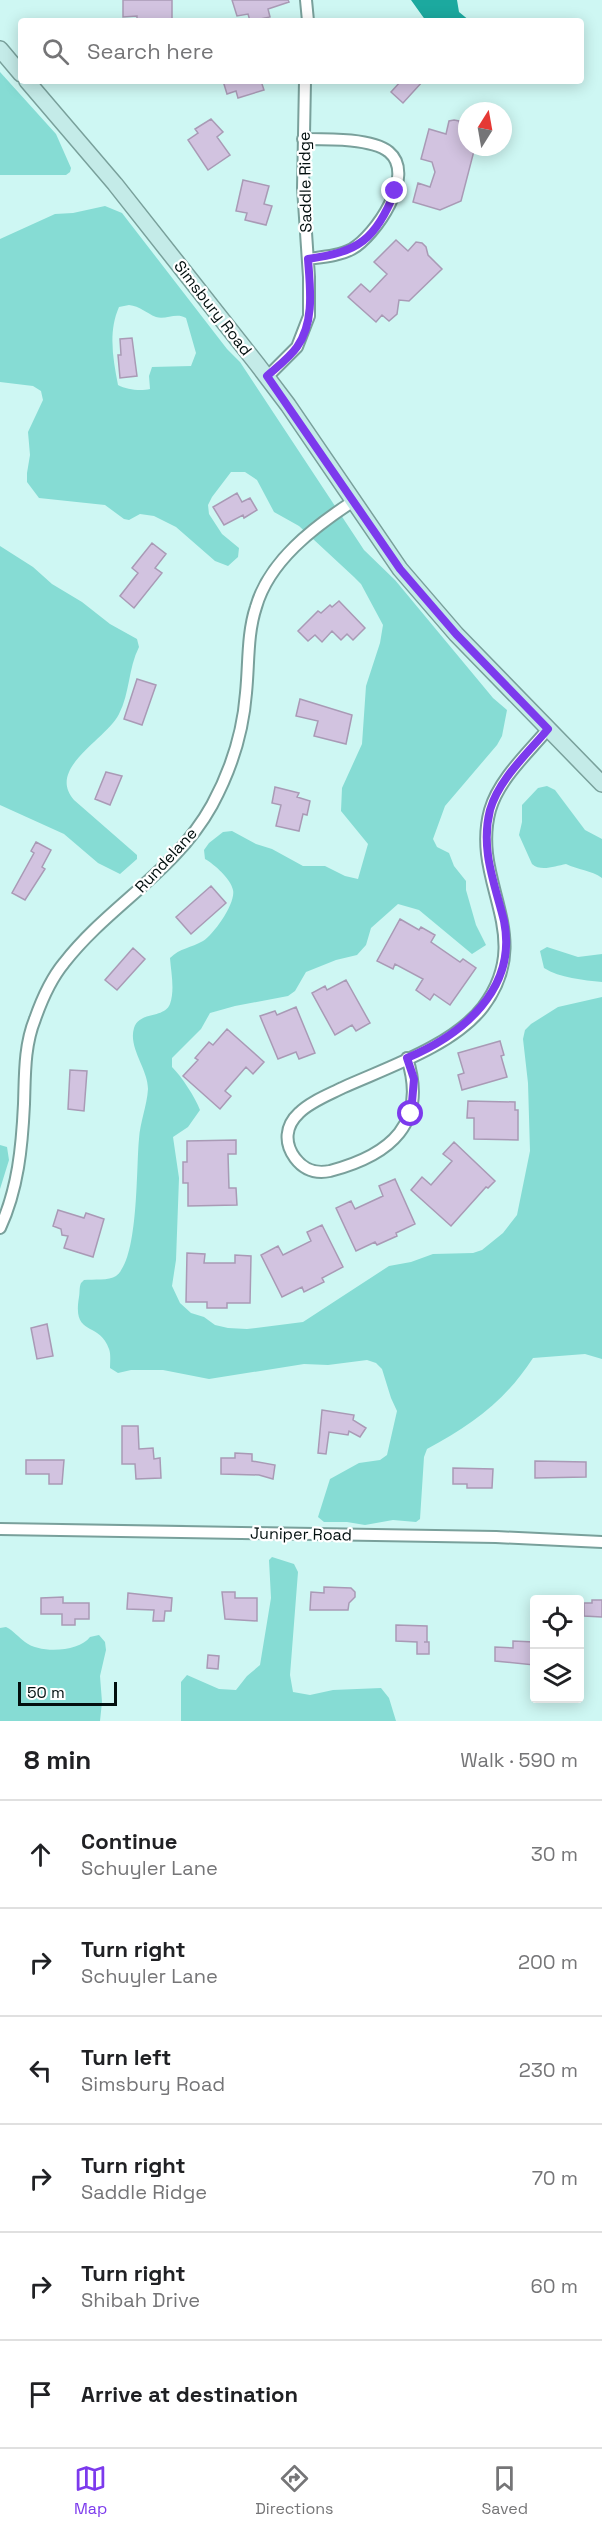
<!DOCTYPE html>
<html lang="en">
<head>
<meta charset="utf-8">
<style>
	:root { --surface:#fff; --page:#f6f6f6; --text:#202124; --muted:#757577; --line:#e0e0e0; --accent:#7c3aed }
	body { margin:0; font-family:"Space Grotesk",sans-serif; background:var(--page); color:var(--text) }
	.controls { position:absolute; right:18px; bottom:18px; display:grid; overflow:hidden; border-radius:6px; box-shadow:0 3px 15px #0003 }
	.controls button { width:54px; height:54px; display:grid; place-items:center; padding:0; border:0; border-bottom:2px solid var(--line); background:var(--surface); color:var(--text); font:30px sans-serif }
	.compass { position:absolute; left:458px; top:102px; width:54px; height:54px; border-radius:50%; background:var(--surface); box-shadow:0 3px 15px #0003; rotate:11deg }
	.scale { position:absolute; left:18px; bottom:15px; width:99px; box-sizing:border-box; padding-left:6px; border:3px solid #020f0e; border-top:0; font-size:16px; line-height:21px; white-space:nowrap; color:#020f0e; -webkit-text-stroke:4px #fff; paint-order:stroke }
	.stop { position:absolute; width:18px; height:18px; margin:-14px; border:4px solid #7c3aed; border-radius:50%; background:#fff }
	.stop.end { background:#7c3aed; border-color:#fff; box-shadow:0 2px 6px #0008 }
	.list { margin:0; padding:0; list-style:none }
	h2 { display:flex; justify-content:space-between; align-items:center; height:78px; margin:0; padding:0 24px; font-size:26px }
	h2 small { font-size:20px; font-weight:400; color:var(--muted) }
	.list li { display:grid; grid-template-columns:39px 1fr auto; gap:18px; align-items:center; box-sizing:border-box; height:108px; padding:0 24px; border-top:2px solid var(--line) }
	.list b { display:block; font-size:22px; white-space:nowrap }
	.list p { margin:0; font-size:20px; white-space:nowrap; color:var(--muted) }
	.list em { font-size:20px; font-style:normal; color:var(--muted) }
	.icon { flex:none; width:33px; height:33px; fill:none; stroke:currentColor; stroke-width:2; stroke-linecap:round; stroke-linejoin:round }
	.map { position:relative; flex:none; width:602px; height:1721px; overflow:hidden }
	.search { position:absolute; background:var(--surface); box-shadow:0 3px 15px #0003; left:18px; right:18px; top:18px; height:66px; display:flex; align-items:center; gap:15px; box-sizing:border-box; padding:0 21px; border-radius:6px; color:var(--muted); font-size:22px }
	.sheet { height:726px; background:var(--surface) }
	nav { display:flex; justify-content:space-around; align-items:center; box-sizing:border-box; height:84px; border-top:2px solid var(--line); background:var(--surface); font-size:16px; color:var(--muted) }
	nav a { display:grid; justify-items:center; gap:3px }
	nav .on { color:var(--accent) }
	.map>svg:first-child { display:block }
	.green { fill:#86dcd4; fill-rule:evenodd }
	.water { fill:#1ca99f }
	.building { fill:#d2c3e0; stroke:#a99ab5; stroke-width:1.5 }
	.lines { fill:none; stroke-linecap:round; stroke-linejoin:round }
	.minor-casing { stroke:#79a09b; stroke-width:14 }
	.secondary-casing { stroke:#79a09b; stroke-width:18 }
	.minor { stroke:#fff; stroke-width:10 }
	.secondary { stroke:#c4ebe8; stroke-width:15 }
	.route { stroke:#7c3aed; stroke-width:8 }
	.labels { text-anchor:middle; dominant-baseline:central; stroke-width:4.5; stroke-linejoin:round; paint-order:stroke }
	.street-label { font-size:16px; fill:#020f0e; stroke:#fff }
</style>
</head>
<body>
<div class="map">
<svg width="602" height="1721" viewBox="0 0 602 1721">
	<rect width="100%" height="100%" fill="#cef7f3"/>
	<path class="green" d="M0,72L56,134L71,168L70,172L66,175H0Z
		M105,206L122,213L227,349L240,362L364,550L395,580L493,698L507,710L502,736L497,745L445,806L433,839L437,847L449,853L454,866L466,881V890L476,925L486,945L472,954L419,910L398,904L371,928L366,945L357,955L336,960L306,972L295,991L288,996L235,1006L210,1013L201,1029L172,1058V1067C182,1077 195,1097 200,1110L188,1127L173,1137L179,1178L176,1260L172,1286L180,1303L191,1313L204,1317L215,1325L228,1328L247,1329L303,1322L389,1266L411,1262L433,1254L473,1253L482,1250L503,1233L517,1215L530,1151L528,1083L523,1039L525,1030L531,1024L558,1007L602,997V1359L585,1354L533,1358C505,1401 472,1425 427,1449L424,1457L420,1519L416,1522L393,1520L365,1525L347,1522H324L318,1517L330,1479L359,1463L380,1460L387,1455L397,1411L391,1398L382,1369L376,1363L367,1360L328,1365L304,1364L209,1379L163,1370H131L118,1373L110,1368C110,1362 111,1354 109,1349C99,1320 72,1338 79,1297C80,1292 79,1288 81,1283L84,1280C93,1279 109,1281 116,1276C139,1259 136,1168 139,1139C140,1122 147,1106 148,1089C148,1069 128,1048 134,1028C139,1011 164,1019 170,1004C175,990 171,972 170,958C180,948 191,948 203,941C214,934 236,903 233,890C231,879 214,864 205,859L204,850L209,843L223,832L232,831L256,844L272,849L303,866H325L345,876L358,879L368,844L341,811L342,788L362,744L366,686L380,643L383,625L361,584L354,577L299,526L274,512L257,480L245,472H231L212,497L208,505L209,514L222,534L239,548L238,557L228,566L215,561L176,527L154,516L140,514L129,520L124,519L105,505L39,498L27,482V473L30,455L28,432L43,400L41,391L33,386L0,382V239L55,214L73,213ZM129,305C140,306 146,313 156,317C166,320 176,312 186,318L196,353L191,366L152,367L149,376L150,389C141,391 127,390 118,385C113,359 108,332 119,307Z
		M0,546L33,567L52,584L82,602L110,624L137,639L139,647C128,669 130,693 119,714C106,740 46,768 74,800L137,855V859L120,874L98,863L64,834L0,805Z
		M547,786L555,790L585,830L602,839V878C591,870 578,870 566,864C555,866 541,872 532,864L519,835L522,822V805L538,788Z
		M547,947L578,957L602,954V982C583,980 560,978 544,968L540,951Z
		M0,1145L7,1147L9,1160L0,1189Z
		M272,1557L294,1564L298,1572L290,1675L293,1692L310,1695L333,1690L381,1688L389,1698L396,1721H181V1682L187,1675L219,1689L236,1690L247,1676L260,1665L271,1598L269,1560Z
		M6,1627C14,1631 18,1637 25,1642C40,1654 79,1652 90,1637L99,1635L105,1642L106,1650L100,1676L102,1702L100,1721H0V1628Z"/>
	<path class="water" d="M411,0H457L459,12L470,21H426Z"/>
	<path class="building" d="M123,0H172V21H137V16L123,17Z
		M232,0H288L289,2L268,9L270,17L250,21L248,14L237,16Z
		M223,81H261L264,90L238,98L236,91L227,94Z
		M401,81H423L403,103L391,92Z
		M211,119L223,132L217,137L230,155L208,170L188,140L198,133L195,129Z
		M454,120L459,121L460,126L467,128V147H475L461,201L440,210L413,202L418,183L430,187L435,172L432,162L421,159L429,129L446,134L449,121Z
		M243,180L269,186L264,204L272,206L266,225L245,220L247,213L236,211Z
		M396,240L408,251L416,242L422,243L426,247L428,255L442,269L409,301L399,300L397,314L389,321L382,315L376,322L348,297L361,284L370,292L387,274L374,262Z
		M132,338L137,376L120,378L118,355H121L120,339Z
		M237,493L242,502L250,498L257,510L244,518L243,515L224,525L213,507Z
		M152,543L166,554L155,568L162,573L134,608L120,596L138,573L132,568Z
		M339,601L365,628L353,640L347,634L341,640L332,631L322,642L315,635L308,641L298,631L318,611L321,613L330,605L332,607Z
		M137,679L156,685L142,725L124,719Z
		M300,699L352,715L346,744L314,736L318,721L296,716Z
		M106,772L122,776L110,805L95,799Z
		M275,787L299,793L297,797L310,801L307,815L303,814L299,831L276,826L281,805L272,803Z
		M36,842L51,850L42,867L45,869L25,900L12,893L34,853L31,851Z
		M211,886L226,903L191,934L176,917Z
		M400,919L419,930L421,927L435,935L431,942L460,962L463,959L476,968L450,1005L434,994L430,1000L416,990L423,979L395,964L393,969L377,961Z
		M133,948L145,959L117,990L105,980Z
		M346,980L370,1023L356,1031L352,1025L335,1035L312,993L325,986L327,990Z
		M296,1007L315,1053L299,1059L296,1052L278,1059L260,1016L275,1011L277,1015Z
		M227,1029L264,1062L253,1074L246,1067L225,1091L231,1096L220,1109L183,1076L198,1060L195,1058L209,1042L213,1045Z
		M500,1041L504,1055L501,1056L507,1077L462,1090L458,1075L464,1073L458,1053Z
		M70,1070L87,1071L84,1111L68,1109Z
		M468,1101L515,1102V1110H518V1140L474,1139V1118H467Z
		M236,1140V1154H228L229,1188H236L237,1205L188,1206V1183H183V1162H187V1141Z
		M454,1142L495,1181L488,1188L486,1187L451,1226L411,1190L422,1177L431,1185L452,1161L443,1154Z
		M395,1179L415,1224L396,1233L397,1236L377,1245L375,1242L356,1251L336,1208L351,1201L355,1209L383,1196L379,1186Z
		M58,1210L84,1218L86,1213L104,1219L93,1257L64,1248L68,1236L62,1235L61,1229L53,1226Z
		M322,1225L343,1267L322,1278L324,1282L304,1292L302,1287L282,1297L261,1255L278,1246L283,1255L311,1241L307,1232Z
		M187,1253L205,1254L204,1263H235V1255L251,1256L250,1303H227V1308H207V1302H186Z
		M47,1324L53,1356L37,1359L31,1328Z
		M322,1410L354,1415L353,1420L366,1428L360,1437L349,1431L348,1435L329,1432L326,1454L318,1453Z
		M122,1426H138L139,1449L153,1448L154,1459L160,1458L161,1478L136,1479L135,1464H122Z
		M235,1453L252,1454V1461L275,1465L273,1479L259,1475L221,1474V1458H235Z
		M26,1460H64L62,1484H49V1474H26Z
		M535,1461L586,1462V1477L535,1478Z
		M453,1468L493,1469L492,1488H467V1484H453Z
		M324,1587L351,1588L355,1592V1597L349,1603L348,1610H310L311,1592L324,1593Z
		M222,1592H235V1598H257V1621L225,1619Z
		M128,1593L172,1598L171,1611H165L164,1621H153L154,1610L127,1609Z
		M63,1597V1603H89V1619H75V1625H62V1614H41V1598Z
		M592,1600H602V1617L584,1616V1603H592Z
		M396,1625L427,1626V1642H424H429V1654H417V1642L396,1641Z
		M513,1641L534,1642V1665L495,1661V1647L513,1648Z
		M208,1655L219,1656L218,1669L207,1668Z"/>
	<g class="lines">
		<g class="minor-casing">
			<path id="minor" d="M306,0L308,21
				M303,139C325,139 372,138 389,152C417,175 375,236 352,249C339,256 323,257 308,259
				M267,377L297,347L309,316V277L303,188L305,81
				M407,1058C428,1123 391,1155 330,1171C315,1174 304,1170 295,1158C284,1143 285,1126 299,1113C310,1102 328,1095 342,1088C386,1068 453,1046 483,1007C537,935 470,883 490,810C499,779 528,753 548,729
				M0,1228C18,1189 22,1147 24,1104C25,1076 24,1046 35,1019C42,999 50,980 64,963C109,905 175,872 212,805C231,770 243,732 246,693C249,664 247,634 256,607C269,561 314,527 352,502
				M0,1529L496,1537L602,1542"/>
		</g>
		<g class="secondary-casing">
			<path id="secondary" d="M0,49L21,74
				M27,81L115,184L257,364L288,405L400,569L456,634L602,784"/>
		</g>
		<use href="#minor" class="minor"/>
		<use href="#secondary" class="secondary"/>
	</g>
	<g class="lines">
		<path class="route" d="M395,191C376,240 358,252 308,259C310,287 315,322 297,347C289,358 277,367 267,376L400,569L456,634L548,729C528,753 499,779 490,810C480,850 495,884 504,921C518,989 462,1035 407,1058L414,1079L411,1114"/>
	</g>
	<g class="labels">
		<g class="street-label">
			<text transform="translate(305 182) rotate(-91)">Saddle Ridge</text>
			<text transform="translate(213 308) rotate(52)">Simsbury Road</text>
			<text transform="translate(166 860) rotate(-47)">Rundelane</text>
			<text transform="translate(301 1534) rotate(1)">Juniper Road</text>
		</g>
	</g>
</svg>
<div class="controls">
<button><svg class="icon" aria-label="locate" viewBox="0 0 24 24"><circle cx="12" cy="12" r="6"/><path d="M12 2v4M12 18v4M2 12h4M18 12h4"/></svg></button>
<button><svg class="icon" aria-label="layers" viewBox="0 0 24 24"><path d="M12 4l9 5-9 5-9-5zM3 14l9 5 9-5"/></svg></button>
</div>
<svg class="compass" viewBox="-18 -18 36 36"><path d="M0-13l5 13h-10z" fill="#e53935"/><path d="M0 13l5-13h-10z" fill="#757577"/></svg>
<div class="scale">50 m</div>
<div class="stop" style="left:411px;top:1114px"></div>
<div class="stop end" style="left:395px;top:191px"></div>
<div class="search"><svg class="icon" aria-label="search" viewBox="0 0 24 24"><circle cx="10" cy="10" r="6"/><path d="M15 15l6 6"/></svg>Search here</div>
</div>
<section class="sheet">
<h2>8 min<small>Walk · 590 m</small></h2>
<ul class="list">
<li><svg class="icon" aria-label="ahead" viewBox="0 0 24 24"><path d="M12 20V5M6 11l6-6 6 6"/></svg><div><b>Continue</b><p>Schuyler Lane</p></div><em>30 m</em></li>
<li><svg class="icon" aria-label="right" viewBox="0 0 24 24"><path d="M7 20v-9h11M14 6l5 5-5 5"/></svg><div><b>Turn right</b><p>Schuyler Lane</p></div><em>200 m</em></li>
<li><svg class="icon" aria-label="left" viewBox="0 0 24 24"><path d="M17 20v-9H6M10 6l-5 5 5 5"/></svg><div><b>Turn left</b><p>Simsbury Road</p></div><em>230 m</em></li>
<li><svg class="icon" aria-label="right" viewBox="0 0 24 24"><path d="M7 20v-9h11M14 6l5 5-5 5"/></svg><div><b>Turn right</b><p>Saddle Ridge</p></div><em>70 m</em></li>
<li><svg class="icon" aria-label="right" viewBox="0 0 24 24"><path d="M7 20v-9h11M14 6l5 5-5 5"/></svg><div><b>Turn right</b><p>Shibah Drive</p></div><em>60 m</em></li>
<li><svg class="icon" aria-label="arrive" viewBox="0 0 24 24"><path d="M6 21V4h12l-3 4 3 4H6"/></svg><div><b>Arrive at destination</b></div></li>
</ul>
</section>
<nav>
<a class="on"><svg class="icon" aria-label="map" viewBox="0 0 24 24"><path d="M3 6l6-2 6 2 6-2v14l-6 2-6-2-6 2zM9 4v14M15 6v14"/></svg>Map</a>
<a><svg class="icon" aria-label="directions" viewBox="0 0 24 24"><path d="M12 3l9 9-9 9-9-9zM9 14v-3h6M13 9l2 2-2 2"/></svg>Directions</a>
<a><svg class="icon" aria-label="saved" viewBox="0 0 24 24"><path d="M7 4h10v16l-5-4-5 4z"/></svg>Saved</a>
</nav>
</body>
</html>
